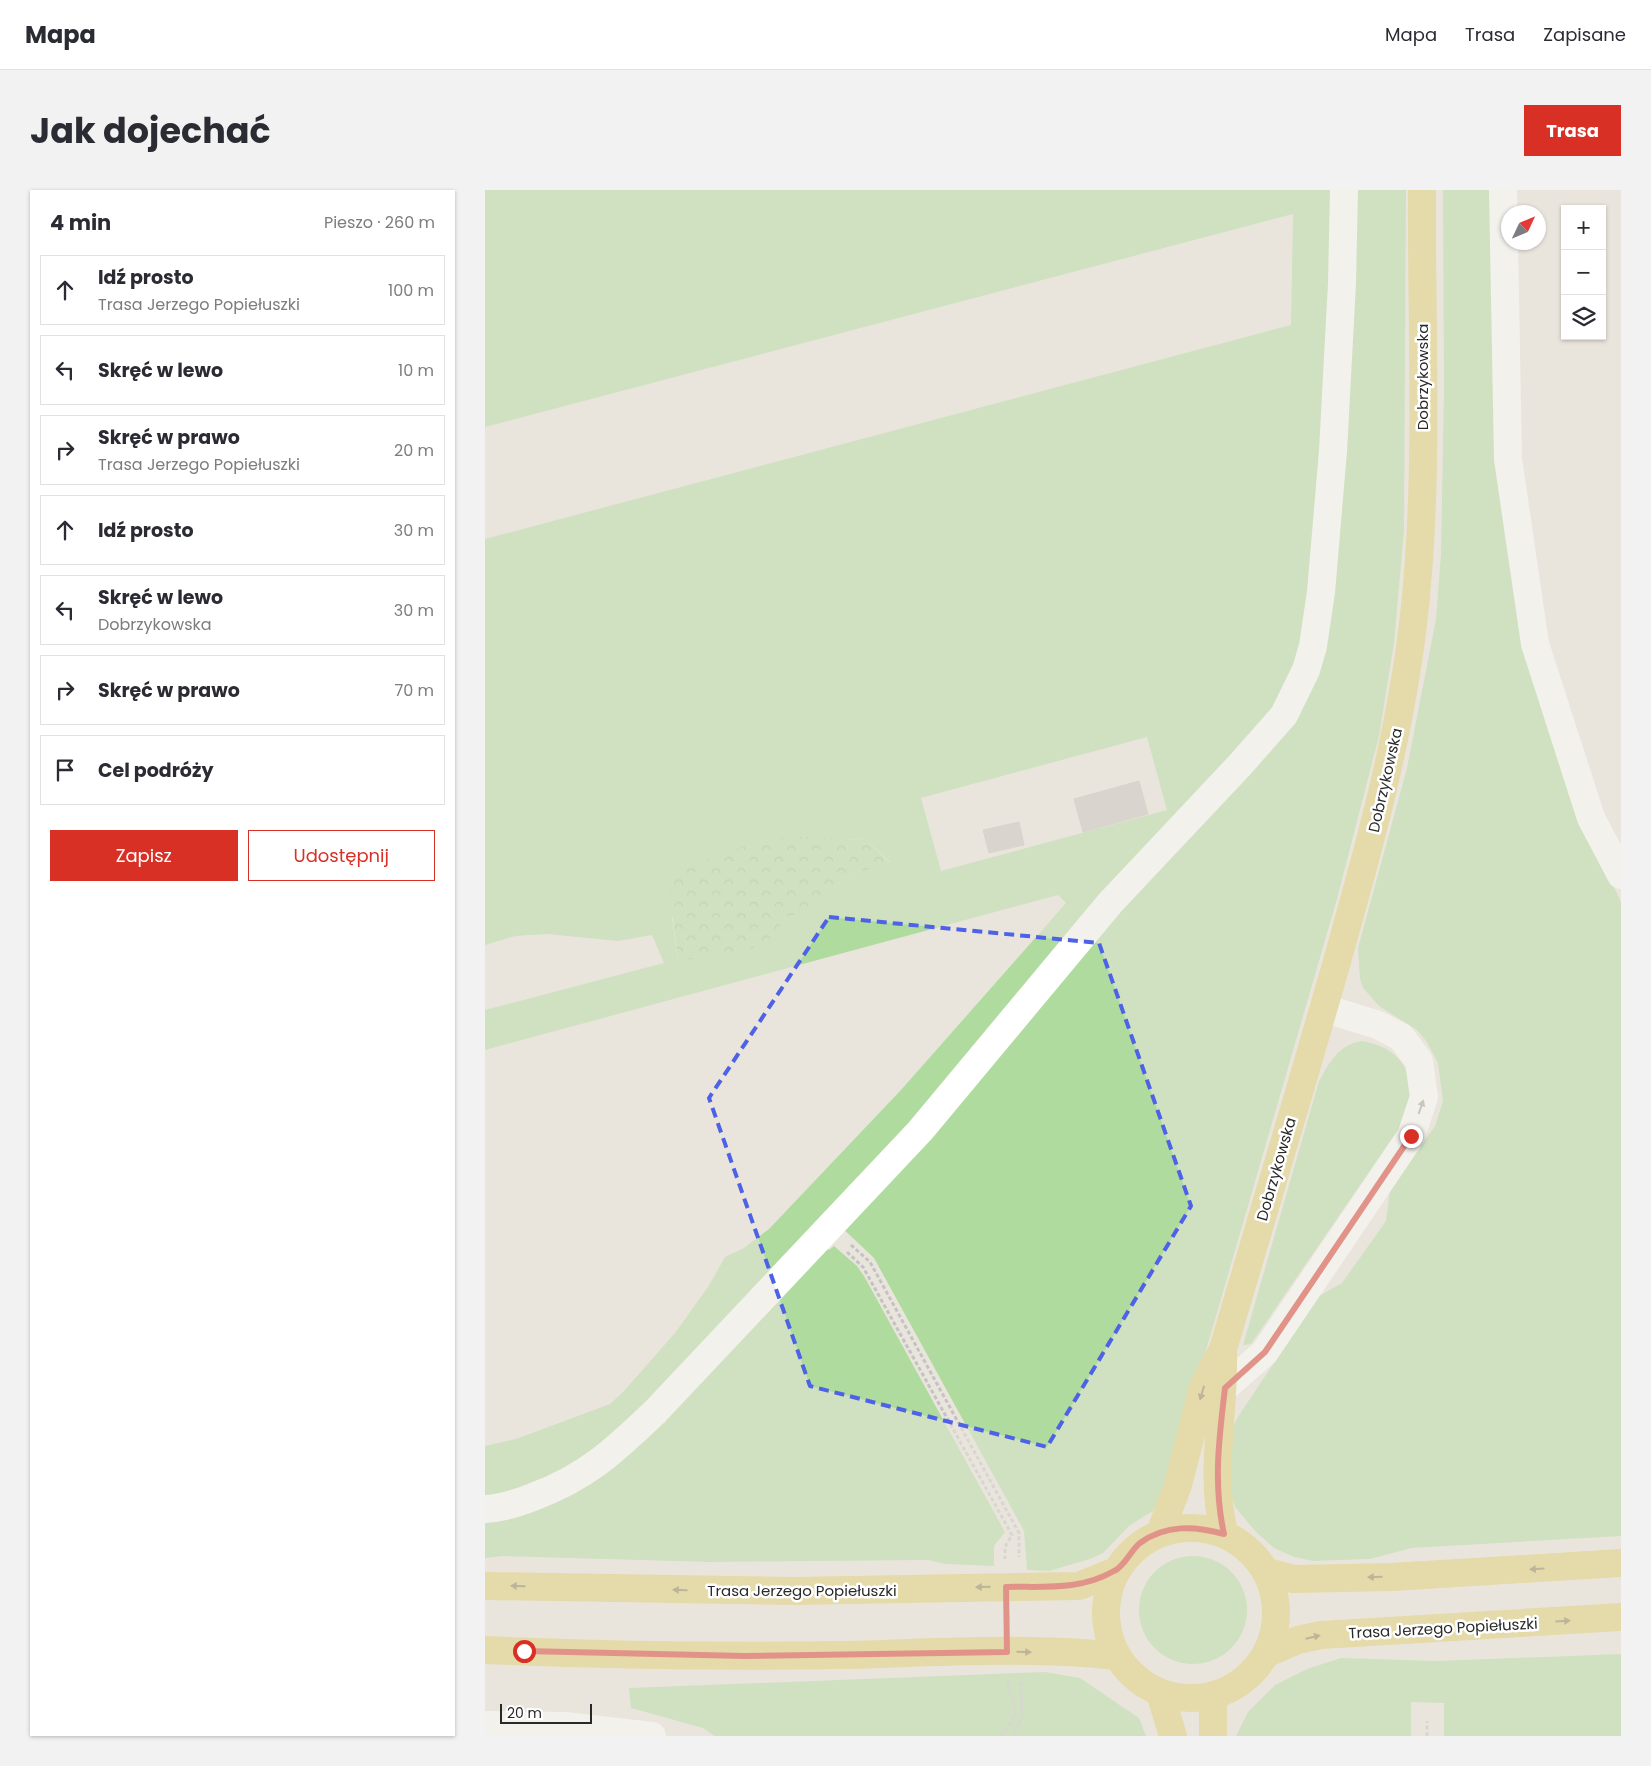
<!DOCTYPE html>
<html lang="pl">
<head>
<meta charset="utf-8">
<style>
	:root { --surface:#fff; --page:#f2f2f3; --text:#2b2b33; --muted:#7c7c81; --line:#e1e1e2; --accent:#d93025 }
	body { margin:0; font-family:Poppins,sans-serif; background:var(--page); color:var(--text) }
	.controls { position:absolute; right:15px; top:15px; display:grid; overflow:hidden; border-radius:0px; box-shadow:0 1px 4px #0004 }
	.controls button { width:45px; height:45px; display:grid; place-items:center; padding:0; border:0; border-bottom:1px solid var(--line); background:var(--surface); color:var(--text); font:25px sans-serif }
	.compass { position:absolute; left:1016px; top:15px; width:45px; height:45px; border-radius:50%; background:var(--surface); box-shadow:0 1px 4px #0004; rotate:46deg }
	.scale { position:absolute; left:15px; bottom:12px; width:92px; box-sizing:border-box; padding-left:5px; border:2px solid #292929; border-top:0; font-size:14px; line-height:18px; white-space:nowrap; color:#292929; -webkit-text-stroke:4px #fff; paint-order:stroke }
	.stop { position:absolute; width:15px; height:15px; margin:-11px; border:4px solid #d93025; border-radius:50%; background:#fff }
	.stop.end { background:#d93025; border-color:#fff; box-shadow:0 1px 5px #0008 }
	.list { margin:0; padding:0; list-style:none }
	h2 { display:flex; justify-content:space-between; align-items:center; height:65px; margin:0; padding:0 20px; font-size:21px }
	h2 small { font-size:16px; font-weight:400; color:var(--muted) }
	.list li { display:grid; grid-template-columns:32px 1fr auto; gap:15px; align-items:center; box-sizing:border-box; height:70px; margin:0 10px 10px; padding:0 10px; border:1px solid var(--line); border-radius:0px }
	.list b { display:block; font-size:19px; white-space:nowrap }
	.list p { margin:0; font-size:16px; white-space:nowrap; color:var(--muted) }
	.list em { font-size:16px; font-style:normal; color:var(--muted) }
	.actions { display:flex; gap:10px; padding:15px 20px }
	.actions a { flex:1; padding:11px 0; border:1px solid var(--accent); border-radius:0px; text-align:center; font-size:18px; color:var(--accent) }
	.actions .main { background:var(--accent); color:#fff }
	.icon { flex:none; width:28px; height:28px; fill:none; stroke:currentColor; stroke-width:2; stroke-linecap:round; stroke-linejoin:round }
	.map { position:relative; flex:none; width:1136px; height:1546px; overflow:hidden; border-radius:0px }
	header { display:flex; align-items:center; gap:30px; box-sizing:border-box; height:70px; padding:0 25px; background:var(--surface); border-bottom:1px solid var(--line) }
	header strong { font-size:24px }
	nav { display:flex; gap:28px; margin-inline-start:auto; font-size:18px }
	.intro { display:flex; align-items:center; justify-content:space-between; box-sizing:border-box; height:120px; padding:0 30px }
	h1 { margin:0; font-size:35px }
	.button { padding:12px 22px; border-radius:0px; background:var(--accent); color:#fff; font-size:18px; font-weight:700 }
	main { display:flex; gap:30px; padding:0 30px }
	aside { flex:1; background:var(--surface); border-radius:0px; box-shadow:0 1px 4px #0004 }
	.map>svg:first-child { display:block }
	.grass { fill:#b0db9e; fill-rule:evenodd }
	.forest { fill:url(#forest-crowns) }
	.building { fill:#c5c2bc; stroke:#c5c0b6 }
	.lines { fill:none; stroke-linecap:round; stroke-linejoin:round }
	.path { stroke:#c3c3c3; stroke-width:3; stroke-dasharray:4 2.5; stroke-linecap:butt }
	.minor { stroke:#fff; stroke-width:28 }
	.major { stroke:#e1cc6a; stroke-width:28 }
	.oneway { fill:#9f9f9f }
	.oneway2 { fill:#857a4a }
	.route { stroke:#d93025; stroke-width:6 }
	.marked { fill:none; stroke:#4d62e6; stroke-width:4; stroke-dasharray:10 6; stroke-linejoin:round }
	.labels { text-anchor:middle; dominant-baseline:central; stroke-width:5; stroke-linejoin:round; paint-order:stroke }
	.street-label { font-size:15px; fill:#292929; stroke:#fff }
</style>
</head>
<body>
<header>
<strong>Mapa</strong>
<nav><a>Mapa</a><a>Trasa</a><a>Zapisane</a></nav>
</header>
<div class="intro"><h1>Jak dojechać</h1><a class="button">Trasa</a></div>
<main>
<aside>
<h2>4 min<small>Pieszo · 260 m</small></h2>
<ul class="list">
<li><svg class="icon" aria-label="ahead" viewBox="0 0 24 24"><path d="M12 20V5M6 11l6-6 6 6"/></svg><div><b>Idź prosto</b><p>Trasa Jerzego Popiełuszki</p></div><em>100 m</em></li>
<li><svg class="icon" aria-label="left" viewBox="0 0 24 24"><path d="M17 20v-9H6M10 6l-5 5 5 5"/></svg><div><b>Skręć w lewo</b></div><em>10 m</em></li>
<li><svg class="icon" aria-label="right" viewBox="0 0 24 24"><path d="M7 20v-9h11M14 6l5 5-5 5"/></svg><div><b>Skręć w prawo</b><p>Trasa Jerzego Popiełuszki</p></div><em>20 m</em></li>
<li><svg class="icon" aria-label="ahead" viewBox="0 0 24 24"><path d="M12 20V5M6 11l6-6 6 6"/></svg><div><b>Idź prosto</b></div><em>30 m</em></li>
<li><svg class="icon" aria-label="left" viewBox="0 0 24 24"><path d="M17 20v-9H6M10 6l-5 5 5 5"/></svg><div><b>Skręć w lewo</b><p>Dobrzykowska</p></div><em>30 m</em></li>
<li><svg class="icon" aria-label="right" viewBox="0 0 24 24"><path d="M7 20v-9h11M14 6l5 5-5 5"/></svg><div><b>Skręć w prawo</b></div><em>70 m</em></li>
<li><svg class="icon" aria-label="arrive" viewBox="0 0 24 24"><path d="M6 21V4h12l-3 4 3 4H6"/></svg><div><b>Cel podróży</b></div></li>
</ul>
<div class="actions"><a class="main">Zapisz</a><a>Udostępnij</a></div>
</aside>
<div class="map">
<svg width="1136" height="1546" viewBox="0 0 1136 1546">
	<defs>
		<pattern id="forest-crowns" width="20" height="18" patternUnits="userSpaceOnUse" patternTransform="scale(1.25)"><rect width="20" height="18" fill="#b0db9e"/><path d="M2 6a3 3 0 1 1 6 0M12 15a3 3 0 1 1 6 0" fill="none" stroke="#97bc88"/></pattern>
	</defs>
	<rect width="100%" height="100%" fill="#eae5dc"/>
	<path class="grass" d="M0,0H852L828,412L799,509L505,845L152,1231L73,1287L0,1309V1256L31,1249L125,1214L138,1202L190,1143L223,1097L240,1067L259,1058L284,1039L416,900L581,713L573,705L0,860V820L179,773L167,745L133,751L62,744L30,746L0,755V349L806,135L808,24L0,237ZM662,547L682,620L456,681L436,608ZM356,649L381,650L405,672L359,686L338,715L298,728L211,767L193,771L187,728Z
		M866,0H921L919,341L909,453L894,546L852,709L680,1302L668,1321L645,1335L618,1363L605,1369L564,1381L542,1380L539,1341L389,1068L355,1036L816,510Z
		M958,0H1010L1016,275L1117,672L1136,712V1346L927,1358L885,1369L828,1371L809,1367L789,1358L771,1342L750,1317L744,1298L746,1241L754,1225L834,1106L857,1093L901,1031L905,1000L950,936L958,911L953,873L942,852L932,840L894,816L878,798L875,789L873,758L922,578L951,429L956,364L959,200Z
		M877,851C919,858 934,888 921,928L766,1154L758,1155L834,891C845,872 853,855 877,851Z
		M337,1054L344,1060L349,1056L372,1076L379,1086L520,1342L509,1356V1376L460,1374L443,1370L224,1372L18,1366L0,1368V1325L60,1311Z
		M654 1420a54 54 0 1 1 108 0a54 54 0 1 1-108 0Z
		M1136,1464V1546H959V1513L926,1512V1546H751L763,1522L790,1495L822,1479L856,1468L952,1471Z
		M560,1482L595,1488L654,1528L661,1546H229L218,1538L146,1518L144,1498Z"/>
	<path class="forest" d="M319,647L381,650L405,673L359,686L338,716L298,728L292,745L264,760L193,771L184,697L197,680L278,649Z"/>
	<path class="building" d="M654,591L663,624L598,642L589,609Z
		M534,632L539,655L504,663L498,640Z"/>
	<g class="lines">
		<path class="path" d="M366,1055L385,1072L534,1343V1367
			M362,1062L378,1077L527,1345L520,1357V1369
			M516,1546C524,1538 532,1526 529,1513C527,1503 523,1504 523,1490
			M528,1546L537,1528L536,1491
			M942,1546V1531"/>
		<path class="minor" d="M1018,0L1023,269L1050,454L1106,628L1136,685
			M739,1198L780,1162L926,946L939,907L934,871L916,847L893,835L838,818
			M0,1319C16,1318 33,1313 48,1307C102,1287 129,1261 170,1222L435,941L625,713L754,576L799,525L821,480L828,456L836,402L848,261L857,93L859,0
			M0,1535L79,1536L167,1546"/>
		<path class="major" d="M738,1161C740,1225 724,1280 739,1343
			M621 1423a85 85 0 1 1 170 0a85 85 0 1 1-170 0Z
			M675,1343L693,1295L718,1197L738,1159C775,1034 813,908 849,782C881,668 914,553 928,434C945,291 936,144 937,0
			M783,1382L808,1389L907,1387L1136,1373
			M0,1396L310,1401L594,1396L631,1381
			M0,1460C118,1465 237,1467 356,1465C447,1463 541,1456 632,1466
			M783,1463L813,1450L836,1445L1136,1427
			M675,1503L688,1546
			M728,1546V1507"/>
	</g>
	<defs><path id="oneway-solid" d="M-6-.8H1V-3.2L6.5 0L1 3.2V.8H-6Z" transform="scale(1.25)"/></defs>
	<use class="oneway" href="#oneway-solid" transform="translate(936 917) rotate(-71)"/>
	<g class="oneway2">
		<use href="#oneway-solid" transform="translate(717 1203) rotate(106)"/>
		<use href="#oneway-solid" transform="translate(1052 1379) rotate(176)"/>
		<use href="#oneway-solid" transform="translate(890 1387) rotate(179)"/>
		<use href="#oneway-solid" transform="translate(33 1396) rotate(-179)"/>
		<use href="#oneway-solid" transform="translate(498 1397) rotate(179)"/>
		<use href="#oneway-solid" transform="translate(195 1400) rotate(-179)"/>
		<use href="#oneway-solid" transform="translate(1078 1431) rotate(-3)"/>
		<use href="#oneway-solid" transform="translate(828 1447) rotate(-13)"/>
		<use href="#oneway-solid" transform="translate(539 1462) rotate(1)"/>
	</g>
	<g class="lines">
		<path class="route" d="M39,1461L260,1466L522,1462L521,1397C559,1396 594,1401 629,1381C640,1376 645,1361 655,1353C681,1334 710,1336 739,1344C728,1294 734,1248 740,1198L780,1162L926,946"/>
	</g>
	<path d="M0 0H1136V1546H0ZM344,727L614,753L706,1016L562,1257L325,1196L224,908Z" fill="#eae5dc" fill-opacity=".55" fill-rule="evenodd"/>
	<path class="marked" d="M344,727L614,753L706,1016L562,1257L325,1196L224,908Z"/>
	<g class="labels">
		<g class="street-label">
			<text transform="translate(937 187) rotate(-90)">Dobrzykowska</text>
			<text transform="translate(900 590) rotate(-77)">Dobrzykowska</text>
			<text transform="translate(791 979) rotate(-74)">Dobrzykowska</text>
			<text x="317" y="1400">Trasa Jerzego Popiełuszki</text>
			<text transform="translate(958 1438) rotate(-3)">Trasa Jerzego Popiełuszki</text>
		</g>
	</g>
</svg>
<div class="controls">
<button>+</button>
<button>−</button>
<button><svg class="icon" aria-label="layers" viewBox="0 0 24 24"><path d="M12 4l9 5-9 5-9-5zM3 14l9 5 9-5"/></svg></button>
</div>
<svg class="compass" viewBox="-18 -18 36 36"><path d="M0-13l5 13h-10z" fill="#e53935"/><path d="M0 13l5-13h-10z" fill="#7c7c81"/></svg>
<div class="scale">20 m</div>
<div class="stop" style="left:39px;top:1461px"></div>
<div class="stop end" style="left:926px;top:946px"></div>
</div>
</main>
</body>
</html>
